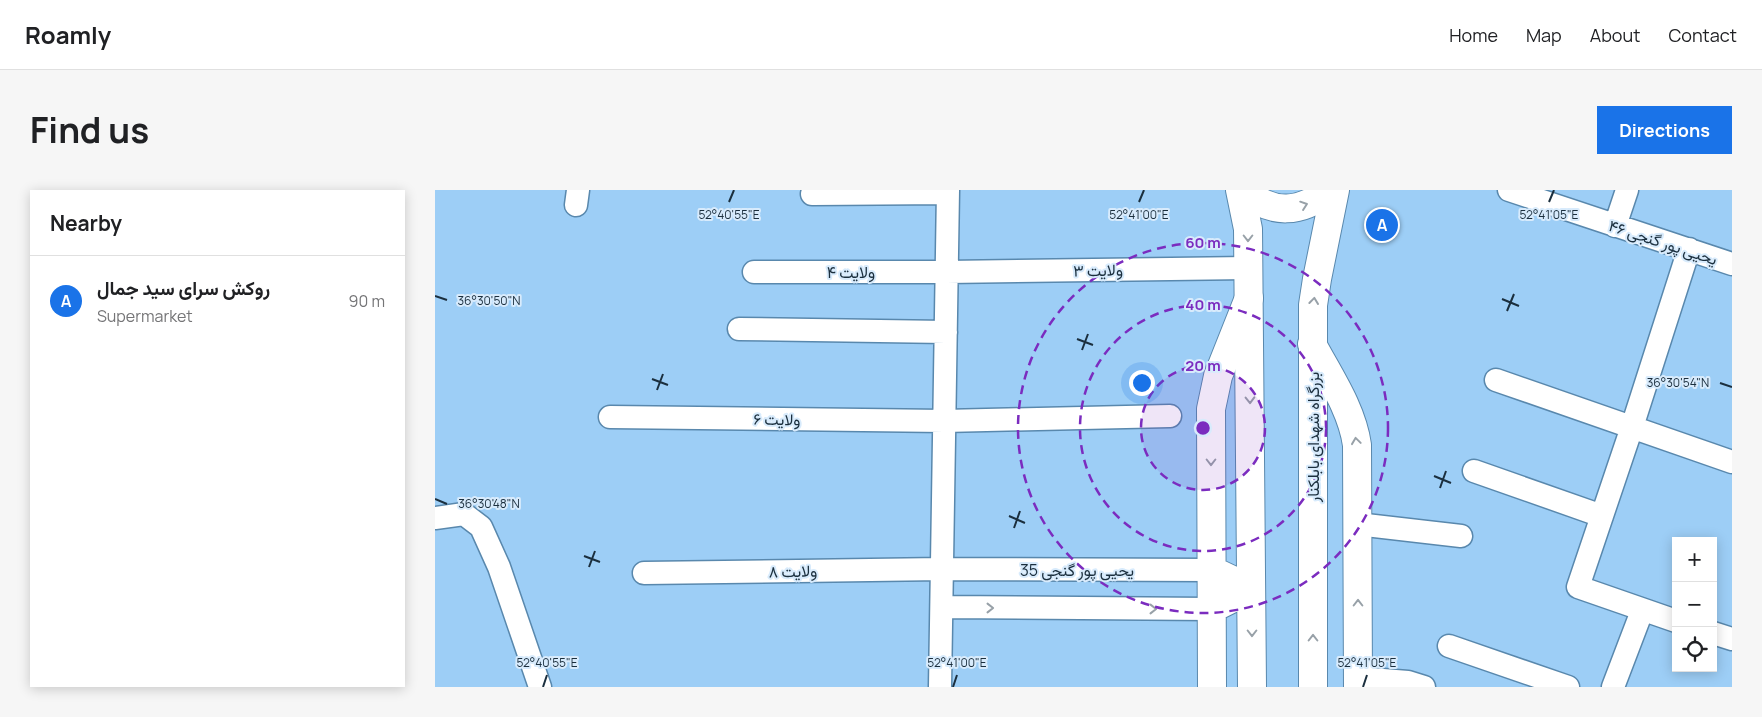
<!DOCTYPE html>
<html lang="en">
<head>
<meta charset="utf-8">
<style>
	:root { --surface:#fff; --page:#f6f6f6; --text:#202124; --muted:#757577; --line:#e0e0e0; --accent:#1a73e8 }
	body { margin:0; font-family:Manrope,Vazirmatn,sans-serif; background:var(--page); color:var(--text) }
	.controls { position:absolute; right:15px; bottom:15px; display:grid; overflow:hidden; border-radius:0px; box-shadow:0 2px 12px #0003 }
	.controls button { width:45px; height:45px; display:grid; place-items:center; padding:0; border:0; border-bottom:1px solid var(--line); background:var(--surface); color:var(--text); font:25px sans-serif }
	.you { position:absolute; left:706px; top:192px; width:18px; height:18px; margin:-12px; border:4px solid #fff; border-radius:50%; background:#1a73e8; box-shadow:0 0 0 8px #1a73e833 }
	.badge { display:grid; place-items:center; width:32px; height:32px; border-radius:50%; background:var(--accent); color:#fff; font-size:16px; font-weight:700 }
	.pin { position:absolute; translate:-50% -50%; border:2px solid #fff; box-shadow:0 1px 5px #0006 }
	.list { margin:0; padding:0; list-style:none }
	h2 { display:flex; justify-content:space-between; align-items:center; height:65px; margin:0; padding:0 20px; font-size:21px }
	h2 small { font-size:16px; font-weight:400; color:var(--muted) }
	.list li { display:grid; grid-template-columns:32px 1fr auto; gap:15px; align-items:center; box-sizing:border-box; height:90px; padding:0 20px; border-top:1px solid var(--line) }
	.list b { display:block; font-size:19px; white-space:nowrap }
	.list p { margin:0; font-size:16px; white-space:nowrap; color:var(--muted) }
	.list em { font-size:16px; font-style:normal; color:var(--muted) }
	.icon { flex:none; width:28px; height:28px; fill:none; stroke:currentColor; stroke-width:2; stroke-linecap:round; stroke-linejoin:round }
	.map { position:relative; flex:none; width:1297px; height:497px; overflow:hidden; border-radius:0px }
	header { display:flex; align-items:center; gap:30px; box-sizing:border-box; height:70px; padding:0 25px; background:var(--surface); border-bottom:1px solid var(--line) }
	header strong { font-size:24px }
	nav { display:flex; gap:28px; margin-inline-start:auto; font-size:18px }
	.intro { display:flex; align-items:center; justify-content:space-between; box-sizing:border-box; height:120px; padding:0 30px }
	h1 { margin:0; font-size:35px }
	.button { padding:12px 22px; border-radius:0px; background:var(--accent); color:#fff; font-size:18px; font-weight:700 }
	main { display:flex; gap:30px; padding:0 30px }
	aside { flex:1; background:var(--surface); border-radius:0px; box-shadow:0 2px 12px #0003 }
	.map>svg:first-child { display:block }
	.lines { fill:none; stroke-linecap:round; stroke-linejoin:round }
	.minor-casing { stroke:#5988ad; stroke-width:25 }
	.secondary-casing { stroke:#5988ad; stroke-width:30 }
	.primary-casing { stroke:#5988ad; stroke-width:30 }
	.minor { stroke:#fff; stroke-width:22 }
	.secondary { stroke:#fff; stroke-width:28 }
	.primary { stroke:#fff; stroke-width:28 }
	.oneway { stroke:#98a1a8 }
	.ticks { fill:none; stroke:#1b2f3e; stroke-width:2 }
	.ring { fill:none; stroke:#7b2cbf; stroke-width:2.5; stroke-dasharray:9 6 }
	.labels { text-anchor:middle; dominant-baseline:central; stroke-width:4; stroke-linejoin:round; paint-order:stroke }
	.street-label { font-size:16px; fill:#1b2f3e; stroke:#d8ebfc }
	.ticks-label { font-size:12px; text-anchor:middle; fill:#1b2f3e; stroke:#d8ebfc; stroke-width:4; stroke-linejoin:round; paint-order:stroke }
	.centre { fill:#7b2cbf; stroke:#d8ebfc; stroke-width:2.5 }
	.ring-label { font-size:15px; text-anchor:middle; font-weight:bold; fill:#7b2cbf; stroke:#d8ebfc; stroke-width:4; stroke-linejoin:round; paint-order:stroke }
</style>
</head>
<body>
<header>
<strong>Roamly</strong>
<nav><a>Home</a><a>Map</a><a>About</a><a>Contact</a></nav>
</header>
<div class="intro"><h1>Find us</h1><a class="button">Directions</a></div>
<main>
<aside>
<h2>Nearby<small></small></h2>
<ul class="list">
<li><span class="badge">A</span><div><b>روکش سرای سید جمال</b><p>Supermarket</p></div><em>90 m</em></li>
</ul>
</aside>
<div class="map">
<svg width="1297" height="497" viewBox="0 0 1297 497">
	<rect width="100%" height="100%" fill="#9dcef6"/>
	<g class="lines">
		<g class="minor-casing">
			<path id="minor" d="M1074,0L1297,74
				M377,4L513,3
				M141,15L143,0
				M1180,36L1192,0
				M319,82H512L813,78
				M304,139L511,142
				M1061,190L1297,272
				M175,227L509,231L735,226
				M1039,281L1167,326
				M0,328L29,324L46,337L64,377L105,497
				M922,334L1026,346
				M209,383L507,379L776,380
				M507,417L776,419
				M1241,431L1143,397L1197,237L1254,59
				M1278,443L1297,449
				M1014,456L1133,497
				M923,488L973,492L989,497
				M505,497L513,0
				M1178,497L1207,421"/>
		</g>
		<g class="secondary-casing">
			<path id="secondary" d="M877,154C894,186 917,219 922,255L923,497
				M776,380L816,399L776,419
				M777,497L776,219L783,186L814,108"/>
		</g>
		<g class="primary-casing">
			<path id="primary" d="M805,0L813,39L817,497
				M810,0C836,26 867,23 894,0
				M878,497V115L882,89L900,0"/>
		</g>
		<use href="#minor" class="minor"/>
		<use href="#secondary" class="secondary"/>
		<use href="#primary" class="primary"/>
	</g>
	<defs><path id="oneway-chevron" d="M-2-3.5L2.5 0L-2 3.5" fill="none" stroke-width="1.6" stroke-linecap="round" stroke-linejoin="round" transform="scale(1.25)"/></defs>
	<g class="oneway">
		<use href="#oneway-chevron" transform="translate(869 15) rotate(-19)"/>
		<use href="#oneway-chevron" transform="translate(813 48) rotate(90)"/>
		<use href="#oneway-chevron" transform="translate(879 111) rotate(-83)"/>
		<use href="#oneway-chevron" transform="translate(815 210) rotate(89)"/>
		<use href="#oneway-chevron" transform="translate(921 251) rotate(-98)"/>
		<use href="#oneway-chevron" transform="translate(776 272) rotate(90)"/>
		<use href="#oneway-chevron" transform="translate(923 413) rotate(-90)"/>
		<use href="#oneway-chevron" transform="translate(555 418)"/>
		<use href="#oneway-chevron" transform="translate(718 419)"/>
		<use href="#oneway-chevron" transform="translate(817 443) rotate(90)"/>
		<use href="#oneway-chevron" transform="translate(878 448) rotate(-90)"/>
	</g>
	<path class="ticks" d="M294,12L299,0M704,12L709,0M1114,12L1119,0M0,106L12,110M1067,109L1084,116M1072,121L1079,104M642,149L658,155M647,160L653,144M217,189L233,195M1285,193L1297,197M222,200L228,184M999,286L1016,293M1005,298L1011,281M0,309L12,314M574,326L590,333M579,338L585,321M149,366L165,372M154,377L160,361M108,497L112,485M518,497L522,485M928,497L932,485"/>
	<circle cx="768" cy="238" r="62" fill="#7b2cbf" fill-opacity=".12"/>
	<g class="ring">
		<circle cx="768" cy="238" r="62"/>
		<circle cx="768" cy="238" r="123"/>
		<circle cx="768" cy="238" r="185"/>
	</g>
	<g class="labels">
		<g class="street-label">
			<text transform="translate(1228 52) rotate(18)">یحیی پور گنجی ۴۶</text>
			<text transform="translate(663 80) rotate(-1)">ولایت ۳</text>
			<text x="416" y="82">ولایت ۴</text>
			<text transform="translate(342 229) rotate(1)">ولایت ۶</text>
			<text transform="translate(878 247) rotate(-90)">بزرگراه شهدای بابلکنار</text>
			<text x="642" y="380">یحیی پور گنجی 35</text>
			<text transform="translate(358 381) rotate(-1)">ولایت ۸</text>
		</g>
	</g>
	<g class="ticks-label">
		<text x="294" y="29">52°40'55"E</text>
		<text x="704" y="29">52°41'00"E</text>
		<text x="1114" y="29">52°41'05"E</text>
		<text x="54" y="115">36°30'50"N</text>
		<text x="1243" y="197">36°30'54"N</text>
		<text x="54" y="318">36°30'48"N</text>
		<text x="112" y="477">52°40'55"E</text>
		<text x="522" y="477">52°41'00"E</text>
		<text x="932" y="477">52°41'05"E</text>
	</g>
	<circle cx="768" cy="238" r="8" class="centre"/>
	<g class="ring-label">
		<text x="768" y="58">60 m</text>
		<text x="768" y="120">40 m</text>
		<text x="768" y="181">20 m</text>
	</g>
</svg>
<div class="controls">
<button>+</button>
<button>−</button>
<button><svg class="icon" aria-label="locate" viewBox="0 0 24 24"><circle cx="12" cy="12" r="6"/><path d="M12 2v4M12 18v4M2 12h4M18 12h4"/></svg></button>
</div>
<div class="you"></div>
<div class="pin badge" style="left:947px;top:35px">A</div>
</div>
</main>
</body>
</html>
